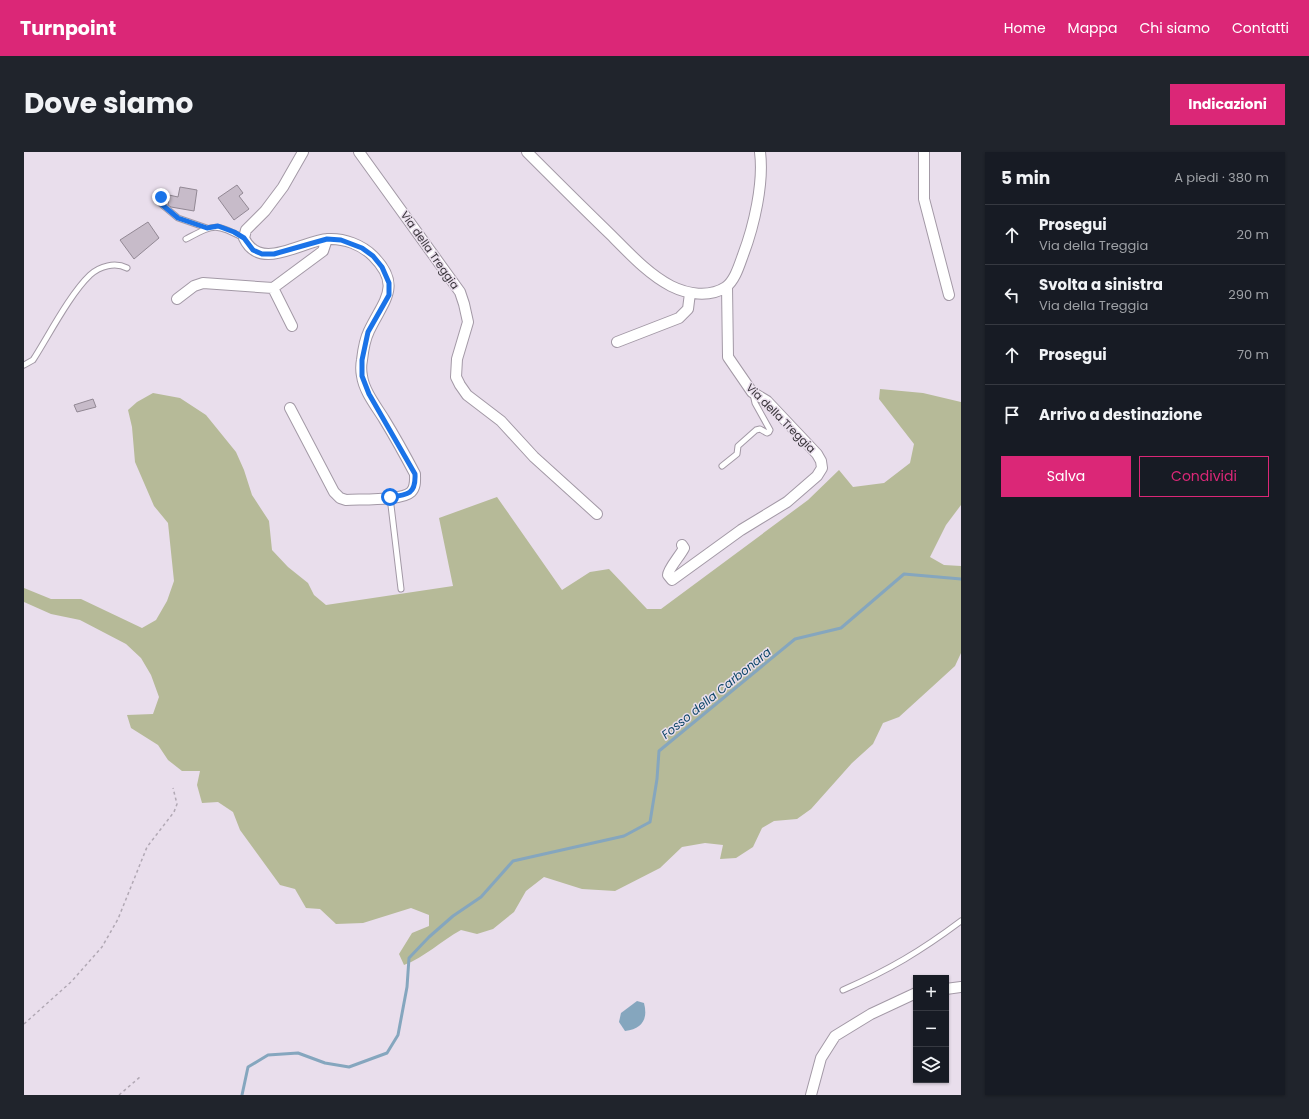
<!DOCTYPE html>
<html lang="it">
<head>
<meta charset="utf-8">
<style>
	:root { --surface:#171b24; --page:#20242c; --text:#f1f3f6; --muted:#9ea1a6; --line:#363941; --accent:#db2777 }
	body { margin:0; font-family:Poppins,sans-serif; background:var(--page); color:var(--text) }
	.controls { position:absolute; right:12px; bottom:12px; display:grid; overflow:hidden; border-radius:0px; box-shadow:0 1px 3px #0004 }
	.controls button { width:36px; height:36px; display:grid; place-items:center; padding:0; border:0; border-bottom:1px solid var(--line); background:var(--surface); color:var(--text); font:20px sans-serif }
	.stop { position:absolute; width:12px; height:12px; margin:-9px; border:3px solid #1a73e8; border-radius:50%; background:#fff }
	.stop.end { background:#1a73e8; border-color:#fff; box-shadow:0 1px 4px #0008 }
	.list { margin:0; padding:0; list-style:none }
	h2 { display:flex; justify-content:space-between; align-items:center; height:52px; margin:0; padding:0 16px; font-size:17px }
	h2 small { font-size:13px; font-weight:400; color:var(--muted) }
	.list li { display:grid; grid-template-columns:26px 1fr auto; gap:12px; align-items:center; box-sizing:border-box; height:60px; padding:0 16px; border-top:1px solid var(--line) }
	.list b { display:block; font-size:15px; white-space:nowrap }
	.list p { margin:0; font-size:13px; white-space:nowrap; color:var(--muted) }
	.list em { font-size:13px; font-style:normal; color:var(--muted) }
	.actions { display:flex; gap:8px; padding:12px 16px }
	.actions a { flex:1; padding:9px 0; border:1px solid var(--accent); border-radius:0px; text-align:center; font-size:14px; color:var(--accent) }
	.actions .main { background:var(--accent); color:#fff }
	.icon { flex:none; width:22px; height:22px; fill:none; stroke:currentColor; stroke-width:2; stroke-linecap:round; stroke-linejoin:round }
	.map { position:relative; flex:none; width:937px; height:943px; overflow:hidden; border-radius:0px }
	header { display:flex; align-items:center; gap:24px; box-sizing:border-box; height:56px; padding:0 20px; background:var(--accent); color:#fff }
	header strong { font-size:19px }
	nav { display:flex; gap:22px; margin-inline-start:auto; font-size:14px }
	.intro { display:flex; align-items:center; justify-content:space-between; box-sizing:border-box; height:96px; padding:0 24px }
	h1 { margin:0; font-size:28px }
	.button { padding:10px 18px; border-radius:0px; background:var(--accent); color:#fff; font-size:14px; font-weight:700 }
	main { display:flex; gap:24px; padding:0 24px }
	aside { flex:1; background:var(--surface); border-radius:0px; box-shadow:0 1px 3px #0004 }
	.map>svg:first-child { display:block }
	.green { fill:#b6ba98 }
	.water { fill:#85a6be }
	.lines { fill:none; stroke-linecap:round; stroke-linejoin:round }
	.stream { stroke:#85a6be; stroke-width:3 }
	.building { fill:#c7bbc9; stroke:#928894 }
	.lane-casing { stroke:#a399a6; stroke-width:7 }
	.street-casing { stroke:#a399a6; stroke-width:12 }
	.path { stroke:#b1a8b4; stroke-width:1.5; stroke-dasharray:3 3; stroke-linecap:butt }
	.lane { stroke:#fff; stroke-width:5 }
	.street { stroke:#fff; stroke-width:10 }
	.route { stroke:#1a73e8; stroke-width:5 }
	.labels { text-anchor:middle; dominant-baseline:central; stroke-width:3; stroke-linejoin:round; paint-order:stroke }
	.street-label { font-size:11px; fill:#38343a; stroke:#e9deec }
	.water-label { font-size:12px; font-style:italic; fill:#0e4768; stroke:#e9deec }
</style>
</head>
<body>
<header>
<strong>Turnpoint</strong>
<nav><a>Home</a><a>Mappa</a><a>Chi siamo</a><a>Contatti</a></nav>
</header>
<div class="intro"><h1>Dove siamo</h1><a class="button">Indicazioni</a></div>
<main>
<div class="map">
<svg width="937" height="943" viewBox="0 0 937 943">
	<rect width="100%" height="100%" fill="#e9deec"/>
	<path class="green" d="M856,237L899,241L937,250V353L922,373L906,405L920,413L937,414V501L931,514L908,535L875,565L859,571L849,592L828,611L787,657L773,667L750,669L738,676L729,695L712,706L696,707L699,693L681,691L658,695L636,716L591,739L558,737L520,725L502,739L490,760L469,777L453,782L437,778C417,789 401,805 380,813L375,802L388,781L405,774V763L387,756L339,771L312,772L296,757L282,756L271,737L256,733L216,678L209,660L194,650L178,651L173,633L176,619H158L144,608L134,593L107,576L103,563L129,562L135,545L127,523L117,506L102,492L56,468L27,462L0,450V436L27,447H57L118,476L132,468L143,449L150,429L144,371L130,354L111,310L108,275L104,258L113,250L129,241L156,246L182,263L212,300L220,318L228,343L245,369L248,398L264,415L284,431L290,443L302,453L429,434L415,366L473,345L538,438L566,420L585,417L623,457H637L784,348L815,318L829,335L860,331L886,311L890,292L855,247Z"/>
	<path class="water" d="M613,849L620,851C624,866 619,877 601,879L595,870L597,861Z"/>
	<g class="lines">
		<path class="stream" d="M218,943L224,915L244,903L274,901L301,911L325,915L363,901L374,883L383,835L385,806L405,785L429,764L457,745L489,709L600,684L626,670L633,627L635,599L771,487L817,476L880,422L937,427"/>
	</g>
	<path class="building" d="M213,33L219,41L215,44L225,57L210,68L194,46Z
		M156,35L173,38L170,59L147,55L144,53L145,43L154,45Z
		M124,70L135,86L110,107L96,88Z
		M69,247L72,255L53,260L50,253Z"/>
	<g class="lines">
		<g class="lane-casing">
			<path id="lane" d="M137,45L136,51L154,66L183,76
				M162,87C191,72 190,71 220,86
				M0,213L9,208C25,183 46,142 66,123C76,114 91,110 103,116
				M698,314L713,302L714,294L732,278L736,277L743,281L745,280L746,278L731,251L729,242
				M366,345L377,437
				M819,838C865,818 897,799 937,769"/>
		</g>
		<g class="street-casing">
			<path id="street" d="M335,0L436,140L440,152L444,170L433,207L432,225L436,233L443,243L477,269L510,305L573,362
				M503,0C531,28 559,56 587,83C605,101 624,122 647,134C663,142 685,146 702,135C711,128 715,114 719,103C730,74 740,31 736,0
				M900,0V47L925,143
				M249,136L268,174
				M153,147L170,134L179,131L249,136L299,99L303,87
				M593,190L655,166L664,157L666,141
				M266,256L310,340L316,346L322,348C336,347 378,349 387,340C392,335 391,328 391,322C381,303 371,285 360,267C352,254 340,239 338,224C337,219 337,213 338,208C339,199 341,187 345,179C359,149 379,134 349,104C338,93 320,86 304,87C279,88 236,121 220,86L222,78L241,59L259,35L279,0
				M658,393L660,396C656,404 644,417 644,423L648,428L717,378L763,350L793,324L798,316L797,309L793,302L743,249L728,240L704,205L703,134
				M922,837L937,835
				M787,943L797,906L811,884L847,862L892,841"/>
		</g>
		<path class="path" d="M0,872L48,829L78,795L94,767L123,695L150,660L153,652L149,636
			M95,943L116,925"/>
		<use href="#lane" class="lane"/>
		<use href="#street" class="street"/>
	</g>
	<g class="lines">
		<path class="route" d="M137,45L136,51L154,66L183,76L194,74L210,80L220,86L229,98L238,102H250L303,87L317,88L338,96L349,104L358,115L365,131V143L344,180L338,208V224L345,242L391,322C392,342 384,343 366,345"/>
	</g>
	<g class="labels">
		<g class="street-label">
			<text transform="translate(406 98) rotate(55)">Via della Treggia</text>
			<text transform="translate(757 266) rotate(45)">Via della Treggia</text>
		</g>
		<g class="water-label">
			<text transform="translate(692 541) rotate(-39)">Fosso della Carbonara</text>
		</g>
	</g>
</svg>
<div class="controls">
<button>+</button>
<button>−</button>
<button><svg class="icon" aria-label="layers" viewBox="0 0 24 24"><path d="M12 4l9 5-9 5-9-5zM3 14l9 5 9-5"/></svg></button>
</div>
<div class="stop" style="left:366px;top:345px"></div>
<div class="stop end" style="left:137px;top:45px"></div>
</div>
<aside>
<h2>5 min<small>A piedi · 380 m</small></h2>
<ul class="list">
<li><svg class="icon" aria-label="ahead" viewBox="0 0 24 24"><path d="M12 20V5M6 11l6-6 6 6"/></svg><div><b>Prosegui</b><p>Via della Treggia</p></div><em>20 m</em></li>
<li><svg class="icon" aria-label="left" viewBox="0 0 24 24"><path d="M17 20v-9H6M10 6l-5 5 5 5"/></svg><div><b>Svolta a sinistra</b><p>Via della Treggia</p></div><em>290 m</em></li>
<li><svg class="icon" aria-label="ahead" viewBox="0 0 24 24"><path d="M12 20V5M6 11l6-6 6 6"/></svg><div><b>Prosegui</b></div><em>70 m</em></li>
<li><svg class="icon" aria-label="arrive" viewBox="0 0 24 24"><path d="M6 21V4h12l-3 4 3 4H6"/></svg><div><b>Arrivo a destinazione</b></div></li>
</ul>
<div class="actions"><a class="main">Salva</a><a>Condividi</a></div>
</aside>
</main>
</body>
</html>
